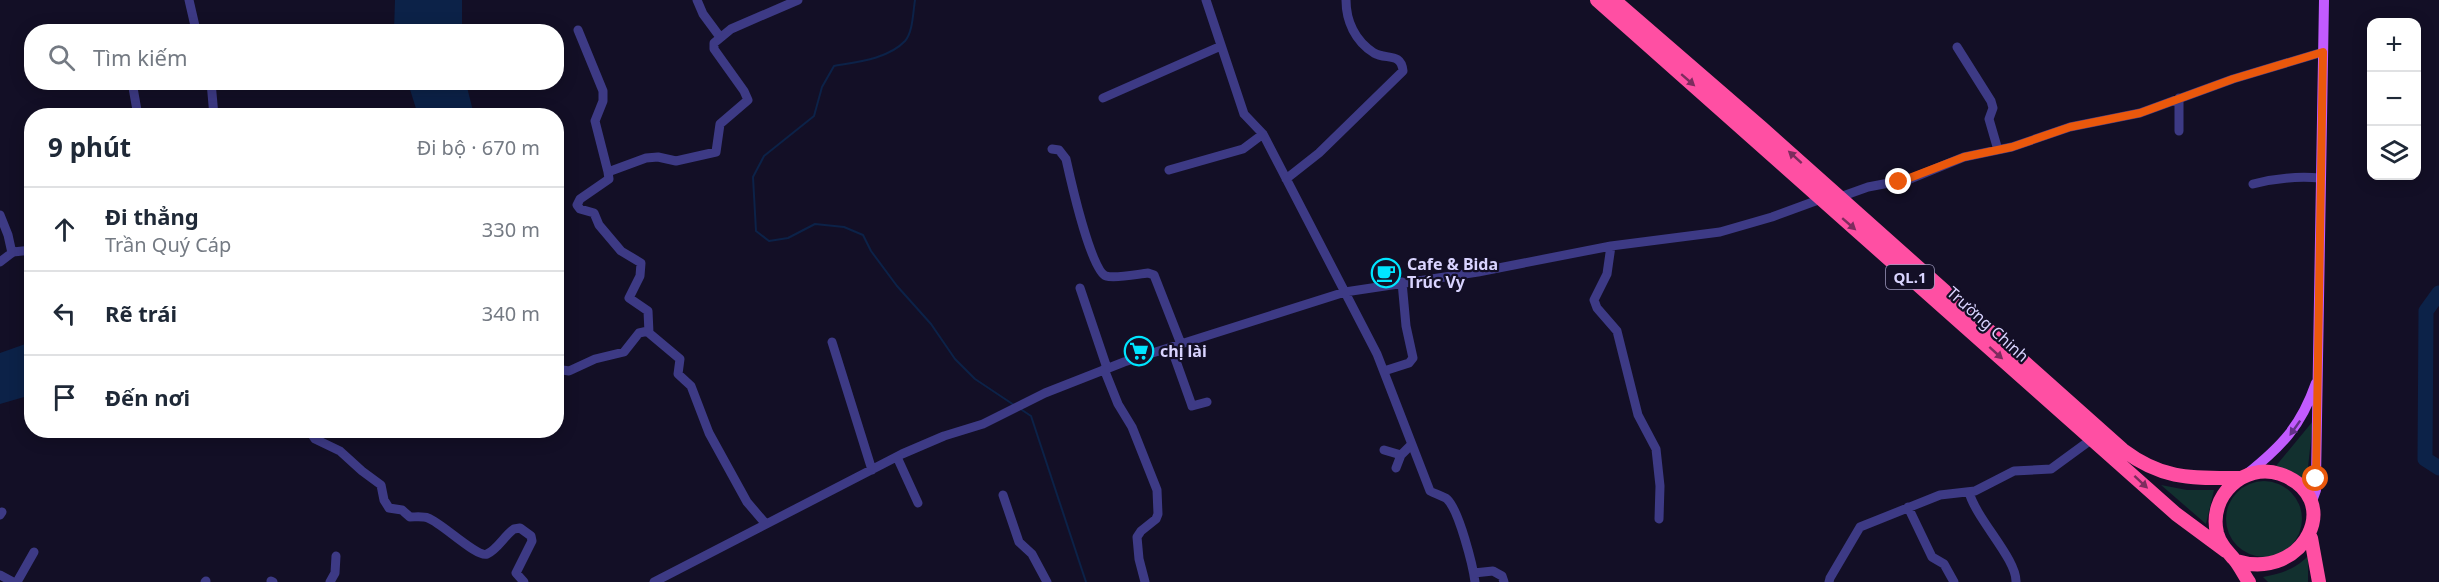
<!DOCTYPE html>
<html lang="vi">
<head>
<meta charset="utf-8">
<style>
	:root { --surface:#fff; --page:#f2f2f3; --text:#1f2937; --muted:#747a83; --line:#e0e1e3 }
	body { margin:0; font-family:"Noto Sans",sans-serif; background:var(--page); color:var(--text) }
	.controls { position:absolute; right:18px; top:18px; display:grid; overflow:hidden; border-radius:12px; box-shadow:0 3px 15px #0003 }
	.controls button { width:54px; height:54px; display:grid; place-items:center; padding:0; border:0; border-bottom:2px solid var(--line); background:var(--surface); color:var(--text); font:30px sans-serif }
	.stop { position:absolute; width:18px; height:18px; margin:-14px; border:4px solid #ea580c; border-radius:50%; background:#fff }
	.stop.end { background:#ea580c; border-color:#fff; box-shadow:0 2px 6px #0008 }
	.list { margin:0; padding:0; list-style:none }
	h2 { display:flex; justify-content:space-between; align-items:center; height:78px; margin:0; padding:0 24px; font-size:26px }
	h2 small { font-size:20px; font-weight:400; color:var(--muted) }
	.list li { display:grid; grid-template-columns:39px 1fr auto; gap:18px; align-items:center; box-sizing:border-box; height:84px; padding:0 24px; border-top:2px solid var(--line) }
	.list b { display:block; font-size:22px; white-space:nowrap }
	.list p { margin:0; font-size:20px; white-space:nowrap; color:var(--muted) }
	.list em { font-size:20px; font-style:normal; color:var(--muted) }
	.icon { flex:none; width:33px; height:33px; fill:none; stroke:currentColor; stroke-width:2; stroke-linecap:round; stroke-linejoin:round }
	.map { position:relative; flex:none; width:2439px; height:582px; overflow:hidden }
	.search { position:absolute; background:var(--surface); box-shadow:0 3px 15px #0003; left:24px; top:24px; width:540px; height:66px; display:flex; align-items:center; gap:15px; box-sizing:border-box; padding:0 21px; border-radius:24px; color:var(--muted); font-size:22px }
	.panel { position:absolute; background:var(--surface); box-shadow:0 3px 15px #0003; left:24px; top:108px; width:540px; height:330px; border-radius:24px }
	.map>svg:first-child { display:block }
	.green { fill:#12302f }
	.water { fill:#0c2248 }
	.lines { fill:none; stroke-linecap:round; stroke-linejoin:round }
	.stream { stroke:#0c2248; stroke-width:2 }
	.river { stroke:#0c2248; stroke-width:15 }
	.minor { stroke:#3d3a85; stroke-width:9 }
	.major { stroke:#c25bff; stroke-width:10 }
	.highway { stroke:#ff4fa3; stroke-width:14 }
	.oneway { fill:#7d2c5e }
	.oneway2 { fill:#623188 }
	.route { stroke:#ea580c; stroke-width:8 }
	.labels { text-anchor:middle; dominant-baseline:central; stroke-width:4.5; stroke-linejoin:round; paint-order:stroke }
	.shield { fill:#130f26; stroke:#9e99be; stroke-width:1.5 }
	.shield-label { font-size:15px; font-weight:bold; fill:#d9d4ff }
	.poi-label { font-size:16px; font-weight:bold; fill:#d9d4ff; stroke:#130f26; text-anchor:start }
	.street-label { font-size:16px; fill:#d9d4ff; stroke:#130f26 }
</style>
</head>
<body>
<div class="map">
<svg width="2439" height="582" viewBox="0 0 2439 582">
	<rect width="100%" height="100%" fill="#130f26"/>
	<path class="green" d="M2313,421L2306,486L2295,473L2275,467Z
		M2226 519a38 38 0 1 1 76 0a38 38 0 1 1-76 0Z
		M2161,485L2187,490H2214L2206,524Z
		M2308,556V582H2268L2263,577C2282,573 2294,570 2308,556Z"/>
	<path class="water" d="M395,0H462V31H394Z
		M408,83H466L474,115H418Z
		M31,342V395L0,404V353Z"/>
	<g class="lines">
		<path class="stream" d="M915,0C913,12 913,32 905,41C888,59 857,62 834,66L822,87L814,116L764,156L753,177L756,231L769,241L788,238L815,224L844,227L863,235L871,251L897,286L931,324L955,359L975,379L1014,405
			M1019,408L1031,416L1086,582"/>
		<path class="river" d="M2439,293L2426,311L2425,459L2439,468"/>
		<path class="minor" d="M189,0L195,26L200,32
			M697,0L703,14L720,37
			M1206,0L1244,114L1263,134L1377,354L1430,491C1435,494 1443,496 1447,499C1459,510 1473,566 1475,582
			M578,30L603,91V101L595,121L608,172
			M1957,47L1991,101L1993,108L1989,119L1998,150
			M132,82L138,116
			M211,82L214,116
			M1103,98L1221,46
			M2179,131V98
			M1052,149L1059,150L1066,159C1070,177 1091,272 1106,276C1115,279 1138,274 1148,273L1154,275L1181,344
			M1169,170L1243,149L1263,134
			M1286,179L1319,153L1403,71C1401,52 1386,60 1374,53C1355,41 1346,21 1346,0
			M2253,184C2276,178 2296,176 2320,178
			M0,215L8,235L12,253
			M1611,246L1607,274L1594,300L1597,308L1617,331L1638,415L1656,449L1660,486L1659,519
			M0,262L13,252L32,250
			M1080,288L1107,368
			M832,342L872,470
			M1171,347L1191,403L1192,406L1207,402
			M556,369L569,371L595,359L624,352L639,333L648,331
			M1104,369L1118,404L1132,427L1157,490L1158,514L1156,519L1141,531L1137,537L1139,559L1145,582
			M1384,371L1409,363L1413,358L1406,326L1402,282
			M315,430L313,436L315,439L340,451L362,471L381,485L384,500L389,508L402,510L410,517C416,517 423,516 428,518C442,523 477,558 487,554C497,550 505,535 514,529L520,528L531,536L532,541L516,573L524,582
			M1384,450L1401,455
			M897,457L918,503
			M1396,468L1401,455L1411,445
			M1969,492C1976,519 2017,559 2016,582
			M1003,495L1019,542L1032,554L1047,582
			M1908,507L1932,557L1944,564L1954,582
			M0,515L2,512
			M765,523L747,502L709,433L691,386L678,374L680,359L649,333L648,311L629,298L640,276L641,263L621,251L599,225L594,213L580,209L577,205L580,199L609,179L608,172L646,158L658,157L676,161L716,152L720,124L748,100L744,91L714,49V43L731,29L798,0
			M1474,573L1493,571L1502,576L1504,582
			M0,575L13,582
			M271,581L273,582
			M17,582L34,552
			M205,582L206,581
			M330,582L335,573L336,556
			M654,582L902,454L944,436L983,424L1045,393L1124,362L1345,292L1478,272L1611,246L1720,232L1772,217L1821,199L1840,197L1868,187L1910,179L1964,157L2012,147L2070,127L2140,113L2233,79L2323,52
			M1829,582L1830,578L1860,527L1940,495L1975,491L2014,471L2051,469L2092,439"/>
		<path class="major" d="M2247,474C2282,446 2301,426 2316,383
			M2311,504L2316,490V479L2324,0"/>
		<path class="highway" d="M1597,0L2176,514L2226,551
			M1614,0L1762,128L2123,450C2163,480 2191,478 2239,478
			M2311,538L2319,582
			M2236,561C2305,582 2346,497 2280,474C2244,462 2208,496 2217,533C2220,544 2227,551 2234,559C2240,566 2244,575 2249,582"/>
	</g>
	<defs><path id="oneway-solid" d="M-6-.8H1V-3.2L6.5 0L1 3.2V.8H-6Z" transform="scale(1.5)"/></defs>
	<g class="oneway">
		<use href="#oneway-solid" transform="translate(1688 80) rotate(41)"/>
		<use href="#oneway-solid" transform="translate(1795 157) rotate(-138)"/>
		<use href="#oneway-solid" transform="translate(1849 224) rotate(41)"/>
		<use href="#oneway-solid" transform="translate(1996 353) rotate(42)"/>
		<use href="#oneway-solid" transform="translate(2141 482) rotate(43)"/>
	</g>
	<use class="oneway2" href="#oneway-solid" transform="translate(2295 428) rotate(125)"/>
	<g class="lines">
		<path class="route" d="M1899,182L1964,157L2012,147L2070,127L2140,113L2233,79L2323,52L2316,479"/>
	</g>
	<defs>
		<g id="cafe-ring" transform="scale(1.5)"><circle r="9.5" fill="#130f26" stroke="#00e5ff" stroke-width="1.5"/><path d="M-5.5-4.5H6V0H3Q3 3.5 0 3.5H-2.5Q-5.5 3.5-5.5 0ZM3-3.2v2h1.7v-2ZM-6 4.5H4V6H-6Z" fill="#00e5ff"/></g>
		<g id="supermarket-ring" transform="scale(1.5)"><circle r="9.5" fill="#130f26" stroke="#00e5ff" stroke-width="1.5"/><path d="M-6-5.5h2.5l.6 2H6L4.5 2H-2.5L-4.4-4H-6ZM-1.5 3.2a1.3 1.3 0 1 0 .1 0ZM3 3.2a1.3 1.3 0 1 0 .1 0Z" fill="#00e5ff"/></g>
	</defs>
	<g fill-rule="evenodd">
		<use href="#cafe-ring" x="1386" y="273"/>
		<use href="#supermarket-ring" x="1139" y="351"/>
	</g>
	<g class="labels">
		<rect class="shield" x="1886" y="265" width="48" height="24" rx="4.5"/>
		<g class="shield-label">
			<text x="1910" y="277">QL.1</text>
		</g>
		<g class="poi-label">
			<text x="1407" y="264">Cafe &amp; Bida<tspan x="1407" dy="18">Trúc Vy</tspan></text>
			<text x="1160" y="351">chị lài</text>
		</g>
		<g class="street-label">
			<text transform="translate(1988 324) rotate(42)">Trường Chinh</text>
		</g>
	</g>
</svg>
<div class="controls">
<button>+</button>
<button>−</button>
<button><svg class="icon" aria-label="layers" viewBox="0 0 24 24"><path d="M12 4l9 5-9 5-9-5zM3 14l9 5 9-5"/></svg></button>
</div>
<div class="stop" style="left:2316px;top:479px"></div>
<div class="stop end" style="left:1899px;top:182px"></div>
<div class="search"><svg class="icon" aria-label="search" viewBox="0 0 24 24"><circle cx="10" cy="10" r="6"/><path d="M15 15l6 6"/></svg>Tìm kiếm</div>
<section class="panel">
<h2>9 phút<small>Đi bộ · 670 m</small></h2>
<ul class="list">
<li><svg class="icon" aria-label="ahead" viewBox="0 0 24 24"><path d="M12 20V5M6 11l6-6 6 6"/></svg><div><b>Đi thẳng</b><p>Trần Quý Cáp</p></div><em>330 m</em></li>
<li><svg class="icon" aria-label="left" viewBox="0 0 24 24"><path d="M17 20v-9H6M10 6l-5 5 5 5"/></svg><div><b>Rẽ trái</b></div><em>340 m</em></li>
<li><svg class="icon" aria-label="arrive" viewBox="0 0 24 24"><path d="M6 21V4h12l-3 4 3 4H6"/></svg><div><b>Đến nơi</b></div></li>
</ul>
</section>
</div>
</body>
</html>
